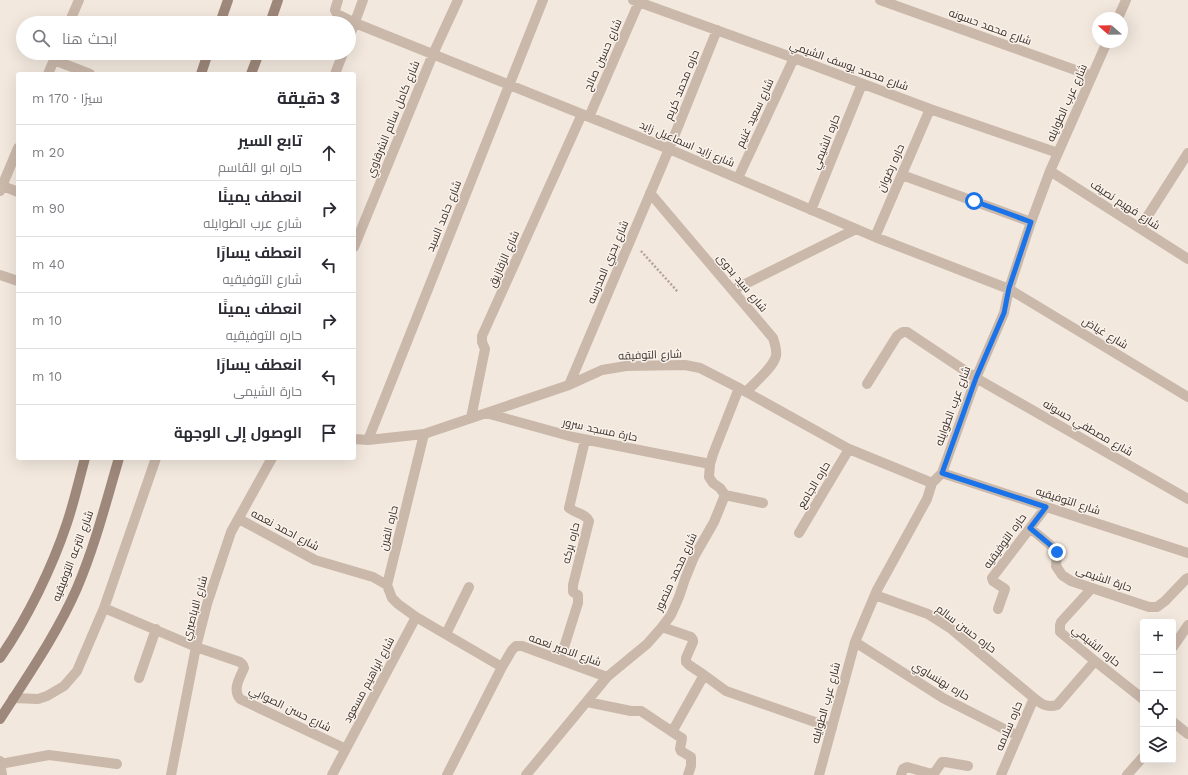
<!DOCTYPE html>
<html lang="ar">
<head>
<meta charset="utf-8">
<style>
	:root { --surface:#fff; --page:#f2f2f3; --text:#2b2b33; --muted:#7c7c81; --line:#e1e1e2 }
	body { margin:0; font-family:"Work Sans",Cairo,sans-serif; background:var(--page); color:var(--text); direction:rtl }
	.controls { position:absolute; right:12px; bottom:12px; display:grid; overflow:hidden; border-radius:4px; box-shadow:0 4px 16px #0002 }
	.controls button { width:36px; height:36px; display:grid; place-items:center; padding:0; border:0; border-bottom:1px solid var(--line); background:var(--surface); color:var(--text); font:20px sans-serif }
	.compass { position:absolute; left:1092px; top:12px; width:36px; height:36px; border-radius:50%; background:var(--surface); box-shadow:0 4px 16px #0002; rotate:290deg }
	.stop { position:absolute; width:12px; height:12px; margin:-9px; border:3px solid #1a73e8; border-radius:50%; background:#fff }
	.stop.end { background:#1a73e8; border-color:#fff; box-shadow:0 1px 4px #0008 }
	.list { margin:0; padding:0; list-style:none }
	h2 { display:flex; justify-content:space-between; align-items:center; height:52px; margin:0; padding:0 16px; font-size:17px }
	h2 small { font-size:13px; font-weight:400; color:var(--muted) }
	.list li { display:grid; grid-template-columns:26px 1fr auto; gap:12px; align-items:center; box-sizing:border-box; height:56px; padding:0 16px; border-top:1px solid var(--line) }
	.list b { display:block; font-size:15px; white-space:nowrap }
	.list p { margin:0; font-size:13px; white-space:nowrap; color:var(--muted) }
	.list em { font-size:13px; font-style:normal; color:var(--muted) }
	.icon { flex:none; width:22px; height:22px; fill:none; stroke:currentColor; stroke-width:2; stroke-linecap:round; stroke-linejoin:round }
	.map { position:relative; flex:none; width:1188px; height:775px; overflow:hidden; direction:ltr }
	.search { position:absolute; background:var(--surface); box-shadow:0 4px 16px #0002; left:16px; top:16px; width:340px; height:44px; display:flex; align-items:center; gap:10px; box-sizing:border-box; padding:0 14px; border-radius:22px; color:var(--muted); font-size:15px }
	.panel { position:absolute; background:var(--surface); box-shadow:0 4px 16px #0002; left:16px; top:72px; width:340px; height:388px; border-radius:4px; direction:rtl }
	.map>svg:first-child { display:block }
	.lines { fill:none; stroke-linecap:round; stroke-linejoin:round }
	.path { stroke:#b6a294; stroke-width:2.5; stroke-dasharray:2 2; stroke-linecap:butt }
	.street { stroke:#cab8aa; stroke-width:10 }
	.secondary { stroke:#9e887b; stroke-width:10 }
	.route { stroke:#1a73e8; stroke-width:5 }
	.labels { text-anchor:middle; dominant-baseline:central; stroke-width:3; stroke-linejoin:round; paint-order:stroke }
	.street-label { font-size:11px; fill:#382e29; stroke:#faf2ea }
</style>
</head>
<body>
<div class="map">
<svg width="1188" height="775" viewBox="0 0 1188 775">
	<rect width="100%" height="100%" fill="#f2e8de"/>
	<g class="lines">
		<path class="path" d="M641,251L678,292"/>
		<path class="street" d="M338,0L335,10L337,14L355,23L669,149L875,237L1009,289L1188,397
			M633,0L794,58L930,109L1058,153
			M880,0L1092,76
			M1118,18L1126,0
			M69,23L79,0
			M349,38L363,0
			M54,60L90,74
			M48,74L57,53
			M335,74L343,53
			M589,117L639,2
			M1050,171L1188,259
			M902,175L1031,222
			M738,178L794,58
			M0,185L18,192
			M0,191L18,148
			M650,193L773,338C775,344 777,349 776,356C773,368 754,383 746,392
			M811,210L862,84
			M1140,228L1188,153
			M875,237L930,109
			M354,247L433,54L458,0
			M0,275L18,281
			M733,290L856,229
			M867,384L897,336L903,332H907L976,378L1188,499
			M569,385L669,149L717,30
			M486,413L573,437L710,464
			M471,418L485,349L482,342V336L582,114
			M424,434L387,585L392,598L398,604L416,617L502,667
			M354,439L368,440L424,434L569,385L602,370L626,366L685,365L700,368L739,388L849,449L932,483
			M368,440L543,0
			M942,473L1188,553
			M725,495L763,503
			M239,519L315,560L373,577L387,585
			M1030,528L1054,548L1057,553L1056,566L1062,575L1071,581L1149,607H1157L1165,601L1186,579L1188,578
			M799,533L849,449
			M1092,588L1061,622L1060,625V632L1095,661L1143,699
			M875,595L928,614L950,628L1034,698
			M104,608L196,647L240,662L243,665L244,668C240,678 232,689 240,699L346,749
			M998,609L1005,589L993,581L992,578L1046,507
			M662,627L691,637L693,640V642L686,658V662L689,665L704,675L726,691L832,728
			M446,634L469,587
			M855,642L943,698L1018,736
			M1173,647L1188,625
			M560,660L578,603V595L573,592V585L589,521C586,514 575,513 569,508L585,440
			M139,678L156,629
			M13,698L38,699L47,696L64,686L77,671L104,608L156,458
			M587,702L631,711H641L680,737L682,738L680,749L681,751L691,757V766L688,775
			M1173,722L1188,734
			M672,732L704,675
			M0,761L2,775
			M0,764L49,755L117,764
			M171,775L196,647L207,604L231,532L272,458
			M332,775L416,617
			M447,775L502,667L512,650L516,646H522L607,677
			M526,775L607,677L647,644L662,627L671,615L679,597L685,579L694,557L714,522L725,495L720,488L713,483L709,477L710,464L713,454L739,388
			M819,775L855,642L877,590L927,499L932,483L942,473L976,378L1004,313L1009,289L1031,222L1050,171L1107,42
			M901,775L903,769L907,767L932,774L935,772L942,762H945L968,766
			M1001,775L1034,698C1041,704 1047,708 1057,705L1095,661
			M1127,775L1143,757"/>
		<path class="secondary" d="M220,23L228,0
			M270,23L278,0
			M201,74L208,53
			M251,74L259,53
			M0,658C27,619 52,568 67,523C74,502 79,480 85,458
			M0,719C27,677 57,634 77,588C95,546 106,502 119,458"/>
	</g>
	<g class="lines">
		<path class="route" d="M974,201L1031,222L1009,288L1004,313L976,378L942,473L1046,507L1030,528L1054,548L1057,552"/>
	</g>
	<g class="labels">
		<g class="street-label">
			<text transform="translate(990 27) rotate(20)">شارع محمد حسونه</text>
			<text transform="translate(603 55) rotate(-66)">شارع حسين صالح</text>
			<text transform="translate(849 66) rotate(20)">شارع محمد يوسف الشيمي</text>
			<text transform="translate(682 85) rotate(-68)">حاره محمد كريم</text>
			<text transform="translate(1067 103) rotate(-66)">شارع عرب الطوايله</text>
			<text transform="translate(755 113) rotate(-65)">شارع سعيد غنيم</text>
			<text transform="translate(393 119) rotate(-68)">شارع كامل سالم الشرقاوي</text>
			<text transform="translate(826 142) rotate(-68)">حاره الشيمي</text>
			<text transform="translate(687 144) rotate(23)">شارع زايد اسماعيل زايد</text>
			<text transform="translate(891 168) rotate(-66)">حاره رضوان</text>
			<text transform="translate(1125 205) rotate(33)">شارع فهيم نصيف</text>
			<text transform="translate(444 216) rotate(-68)">شارع حامد السيد</text>
			<text transform="translate(504 259) rotate(-66)">شارع الزقازيق</text>
			<text transform="translate(608 262) rotate(-67)">شارع بحري المدرسه</text>
			<text transform="translate(742 283) rotate(50)">شارع سيد بدوى</text>
			<text transform="translate(1105 333) rotate(31)">شارع غياض</text>
			<text transform="translate(650 355) rotate(-2)">شارع التوفيقه</text>
			<text transform="translate(953 406) rotate(-70)">شارع عرب الطوايله</text>
			<text transform="translate(1088 428) rotate(30)">شارع مصطفي حسونه</text>
			<text transform="translate(600 430) rotate(12)">حارة مسجد سرور</text>
			<text transform="translate(814 485) rotate(-59)">حاره الجامع</text>
			<text transform="translate(1068 501) rotate(18)">شارع التوفيقيه</text>
			<text transform="translate(389 528) rotate(-76)">حاره الفرن</text>
			<text transform="translate(285 530) rotate(28)">شارع احمد نعمه</text>
			<text transform="translate(1005 541) rotate(-54)">حاره التوفيقيه</text>
			<text transform="translate(571 543) rotate(-76)">حاره بركه</text>
			<text transform="translate(73 556) rotate(-69)">شارع الترعه التوفيقيه</text>
			<text transform="translate(676 572) rotate(-65)">شارع محمد منصور</text>
			<text transform="translate(1104 579) rotate(19)">حارة الشيمى</text>
			<text transform="translate(195 608) rotate(-74)">شارع الاباصيري</text>
			<text transform="translate(966 629) rotate(37)">حاره حسن سالم</text>
			<text transform="translate(1096 646) rotate(39)">حاره الشيمي</text>
			<text transform="translate(565 650) rotate(20)">شارع الامير نعمه</text>
			<text transform="translate(369 680) rotate(-62)">شارع ابراهيم مسعود</text>
			<text transform="translate(941 681) rotate(31)">حاره بهنساوي</text>
			<text transform="translate(826 703) rotate(-75)">شارع عرب الطوايله</text>
			<text transform="translate(290 709) rotate(26)">شارع حسن الصوابي</text>
			<text transform="translate(1009 726) rotate(-67)">حاره سلامه</text>
		</g>
	</g>
</svg>
<div class="controls">
<button>+</button>
<button>−</button>
<button><svg class="icon" aria-label="locate" viewBox="0 0 24 24"><circle cx="12" cy="12" r="6"/><path d="M12 2v4M12 18v4M2 12h4M18 12h4"/></svg></button>
<button><svg class="icon" aria-label="layers" viewBox="0 0 24 24"><path d="M12 4l9 5-9 5-9-5zM3 14l9 5 9-5"/></svg></button>
</div>
<svg class="compass" viewBox="-18 -18 36 36"><path d="M0-13l5 13h-10z" fill="#e53935"/><path d="M0 13l5-13h-10z" fill="#7c7c81"/></svg>
<div class="stop" style="left:974px;top:201px"></div>
<div class="stop end" style="left:1057px;top:552px"></div>
<div class="search"><svg class="icon" aria-label="search" viewBox="0 0 24 24"><circle cx="10" cy="10" r="6"/><path d="M15 15l6 6"/></svg>ابحث هنا</div>
<section class="panel">
<h2>3 دقيقة<small>سيرًا · 170 m</small></h2>
<ul class="list">
<li><svg class="icon" aria-label="ahead" viewBox="0 0 24 24"><path d="M12 20V5M6 11l6-6 6 6"/></svg><div><b>تابع السير</b><p>حاره ابو القاسم</p></div><em>20 m</em></li>
<li><svg class="icon" aria-label="right" viewBox="0 0 24 24"><path d="M7 20v-9h11M14 6l5 5-5 5"/></svg><div><b>انعطف يمينًا</b><p>شارع عرب الطوايله</p></div><em>90 m</em></li>
<li><svg class="icon" aria-label="left" viewBox="0 0 24 24"><path d="M17 20v-9H6M10 6l-5 5 5 5"/></svg><div><b>انعطف يسارًا</b><p>شارع التوفيقيه</p></div><em>40 m</em></li>
<li><svg class="icon" aria-label="right" viewBox="0 0 24 24"><path d="M7 20v-9h11M14 6l5 5-5 5"/></svg><div><b>انعطف يمينًا</b><p>حاره التوفيقيه</p></div><em>10 m</em></li>
<li><svg class="icon" aria-label="left" viewBox="0 0 24 24"><path d="M17 20v-9H6M10 6l-5 5 5 5"/></svg><div><b>انعطف يسارًا</b><p>حارة الشيمى</p></div><em>10 m</em></li>
<li><svg class="icon" aria-label="arrive" viewBox="0 0 24 24"><path d="M6 21V4h12l-3 4 3 4H6"/></svg><div><b>الوصول إلى الوجهة</b></div></li>
</ul>
</section>
</div>
</body>
</html>
